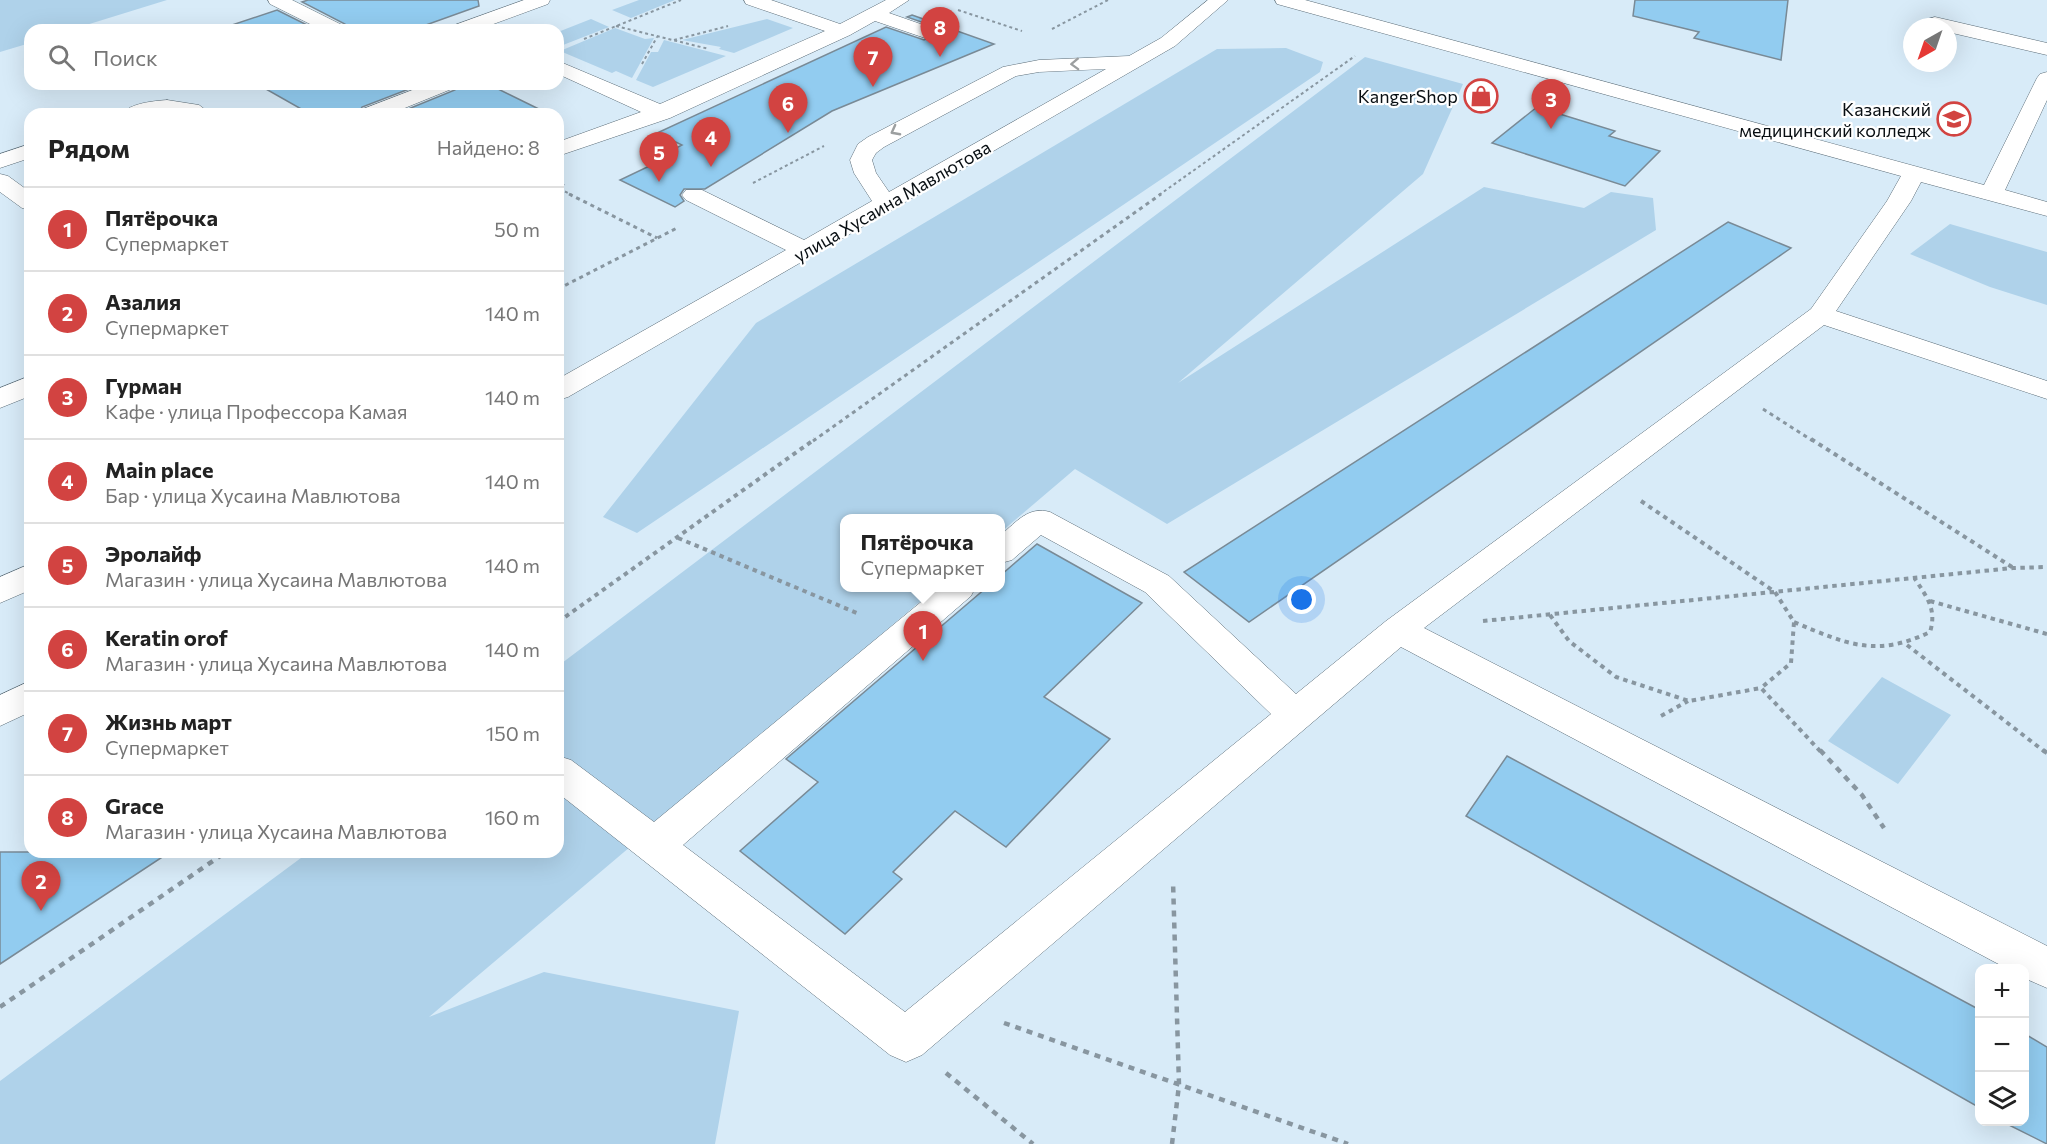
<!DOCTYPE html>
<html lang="ru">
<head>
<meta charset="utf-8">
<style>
	:root { --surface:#fff; --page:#f2f2f2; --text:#222; --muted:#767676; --line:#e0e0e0; --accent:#d24341 }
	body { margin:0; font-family:Commissioner,sans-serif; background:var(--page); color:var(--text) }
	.controls { position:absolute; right:18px; bottom:18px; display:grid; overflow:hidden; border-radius:12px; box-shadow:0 6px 24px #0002 }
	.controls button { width:54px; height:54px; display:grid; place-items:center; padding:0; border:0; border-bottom:2px solid var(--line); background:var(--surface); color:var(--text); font:30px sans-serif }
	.compass { position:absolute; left:1903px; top:18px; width:54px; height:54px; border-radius:50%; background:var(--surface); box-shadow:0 6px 24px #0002; rotate:220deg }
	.you { position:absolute; left:1302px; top:600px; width:21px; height:21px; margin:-15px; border:4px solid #fff; border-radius:50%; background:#1a73e8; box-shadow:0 0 0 9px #1a73e833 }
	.badge { display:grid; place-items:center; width:39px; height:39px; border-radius:50%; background:var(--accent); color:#fff; font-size:20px; font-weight:700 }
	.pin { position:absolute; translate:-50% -50px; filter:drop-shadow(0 2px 3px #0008) }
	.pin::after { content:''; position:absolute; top:32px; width:21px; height:18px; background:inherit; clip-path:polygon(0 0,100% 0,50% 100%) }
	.popup { position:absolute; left:840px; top:514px; width:165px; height:78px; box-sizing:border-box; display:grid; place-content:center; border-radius:12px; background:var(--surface); filter:drop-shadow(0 2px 4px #0005); font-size:20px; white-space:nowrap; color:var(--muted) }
	.popup b { font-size:22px; color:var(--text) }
	.popup::after { content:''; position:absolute; left:50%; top:100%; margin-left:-12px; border:12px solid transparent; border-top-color:var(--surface) }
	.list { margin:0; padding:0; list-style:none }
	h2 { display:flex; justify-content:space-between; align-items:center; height:78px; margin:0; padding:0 24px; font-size:26px }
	h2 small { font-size:20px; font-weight:400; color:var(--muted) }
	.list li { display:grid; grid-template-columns:39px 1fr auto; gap:18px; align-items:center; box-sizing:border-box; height:84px; padding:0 24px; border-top:2px solid var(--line) }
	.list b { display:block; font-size:22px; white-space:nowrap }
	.list p { margin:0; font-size:20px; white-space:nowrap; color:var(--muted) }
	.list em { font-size:20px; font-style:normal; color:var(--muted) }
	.icon { flex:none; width:33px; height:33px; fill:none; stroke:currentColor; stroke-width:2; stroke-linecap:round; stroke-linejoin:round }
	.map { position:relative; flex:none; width:2047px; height:1144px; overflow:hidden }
	.search { position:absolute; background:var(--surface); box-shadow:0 6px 24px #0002; left:24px; top:24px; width:540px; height:66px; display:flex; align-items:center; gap:15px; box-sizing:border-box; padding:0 21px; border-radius:18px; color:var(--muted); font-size:22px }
	.panel { position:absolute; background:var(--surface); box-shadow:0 6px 24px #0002; left:24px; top:108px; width:540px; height:750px; border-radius:18px }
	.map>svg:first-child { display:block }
	.green { fill:#afd2ea }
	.building { fill:#92ccf0; stroke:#798a96; stroke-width:1.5 }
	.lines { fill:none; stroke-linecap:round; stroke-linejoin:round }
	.minor-casing { stroke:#5b6c77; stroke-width:1 }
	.path-far3 { stroke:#8896a0; stroke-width:2; stroke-dasharray:3 3; stroke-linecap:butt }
	.path-far2 { stroke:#8896a0; stroke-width:3; stroke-dasharray:4 4; stroke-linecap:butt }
	.path-far1 { stroke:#8896a0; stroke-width:4; stroke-dasharray:4.5 4.5; stroke-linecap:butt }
	.path { stroke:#8896a0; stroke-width:4.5; stroke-dasharray:6 6; stroke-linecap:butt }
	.minor { fill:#fff; fill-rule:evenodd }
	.oneway { stroke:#9c9fa0 }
	.labels { text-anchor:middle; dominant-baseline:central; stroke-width:4.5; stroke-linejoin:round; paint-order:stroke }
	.far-poi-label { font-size:18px; fill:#080e12; stroke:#fff; text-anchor:end }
	.far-street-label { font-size:18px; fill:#080e12; stroke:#fff }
</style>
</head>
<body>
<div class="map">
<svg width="2047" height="1144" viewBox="0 0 2047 1144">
	<rect width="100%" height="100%" fill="#d8ebf8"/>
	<path class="green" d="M0,0H167L70,30H30V43L0,52Z
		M639,0H675L631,18L612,10Z
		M591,19L609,27L558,47V32Z
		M767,19L793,28L734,53L719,49L721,47L682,40Z
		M615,28L645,39L654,38L632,78L616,71L612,73L560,51Z
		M664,40L726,56L653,87L636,80L651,52H658Z
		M1286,48L1323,62L1320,72L637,533L603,517L756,323L1217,49Z
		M1365,57L1463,84L1423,174L1178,383L1484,187L1584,208L1611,192L1653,198L1656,230L1167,524L1075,469L1001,532V518H845V588H936L429,1017L544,972L739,1011L715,1144H0V1081L309,852H558V666Z
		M1950,224L2047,252V305L1990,287L1910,254Z
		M1882,677L1951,715L1898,784L1828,741Z"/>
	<path class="building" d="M308,0H478L479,6L412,30H349L345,24L302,2Z
		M1635,0H1788L1781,60L1694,38L1699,32L1633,16Z
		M277,10L317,30H217Z
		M912,15L994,44L832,111L705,189H684L680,195L684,201L675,207L620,180L662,160L657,158L682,145L657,133L886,27L924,40L936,34L933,26L907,17Z
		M257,84H422L362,107L358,114H310Z
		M459,84H488L549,114H396L455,90Z
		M1537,107L1615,131L1609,136L1660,151L1625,186L1492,143Z
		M1728,222L1791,248L1249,622L1184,572Z
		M1037,544L1142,603L1044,697L1110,739L1006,847L955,811L893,872L902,879L845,934L740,851L818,782L786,759L986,588H1001V575Z
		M1507,756L1980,1010V1108L1466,816Z
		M0,852H170L0,964Z
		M2025,1034L2047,1047V1144L2003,1122H2025Z"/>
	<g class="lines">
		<g class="minor-casing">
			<path id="minor" d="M268,0H292L344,26L347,30H322L270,4Z
				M524,0H550L548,4L477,30H449L452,26Z
				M744,0H771L840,24L886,0H909L889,13L932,28L935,32L925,38L875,21L850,35L670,118L558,156V142L641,112L558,74V61L660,104L825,31L746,4Z
				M1208,0H1228L1175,46L568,397L558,400V379L786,250L686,200L682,195L686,190H702L804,240L872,201L854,173L850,160L858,144L868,137L1003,67L1039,60L1129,56L1161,38ZM1106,69L889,192L876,173L872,160L876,153L884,147L1016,76L1039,72Z
				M1275,0H1305L1984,185L2037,78L2040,74L2047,72V100L2005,190L2047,202V216L1921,182L1911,201L1836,311L2047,381V399L1824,325L1424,628L2047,946V988L2024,978V968H2006L1401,647L922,1055L906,1062L890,1055L558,793V756L571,760L654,822L938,588H975L971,596L683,845L905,1012L1271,714L1145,592L1041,535L1012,560L1001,563V535C1017,521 1029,506 1050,512L1169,576L1296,694L1386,621L1811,309L1887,201L1901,176L1277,4Z
				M1935,17L2047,43V55L1948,32V27H1928L1925,23L1928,19Z
				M428,84H457L454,88L390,114H360L363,109Z
				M167,100L199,105L211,114H122C130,103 154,101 167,100Z
				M30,144V158L0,168V154Z
				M0,174L8,176L30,192V210L22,208L0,192Z
				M30,376V396L0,408V388Z
				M30,564V590L0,603V577Z
				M30,681V712L0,726V695Z"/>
		</g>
		<path class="path-far3" d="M958,10L1022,31
			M616,26L709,49
			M1052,29L1108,0
			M584,39L681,0
			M674,40L728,26
			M642,64L657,37
			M753,183L824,146
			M564,184L560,189L572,195
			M1159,195L1355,56"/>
		<path class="path-far2" d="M569,194L657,238
			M558,289L677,228
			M1763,409L1813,441
			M813,441L1161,194"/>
		<path class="path-far1" d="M1811,439L2012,567
			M1641,501L1775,592L1794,622L1791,663L1761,688L1821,752
			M678,538L859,614
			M1930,601L2047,634
			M1550,615L1569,641L1616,677L1689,701L1761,688
			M1483,621L2013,568L2047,567
			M558,622L815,439
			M1794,622C1846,644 1876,658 1930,632C1937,610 1927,597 1915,579
			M1907,645L2045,752
			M1661,716L1688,701"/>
		<path class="path" d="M1820,750L1862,795L1884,828
			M2043,750L2047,753
			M0,1007L226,852
			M1004,1023L1348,1144
			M946,1073L1033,1144
			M1172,1144L1179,1085L1173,881"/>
		<use href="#minor" class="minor"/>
	</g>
	<defs><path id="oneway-chevron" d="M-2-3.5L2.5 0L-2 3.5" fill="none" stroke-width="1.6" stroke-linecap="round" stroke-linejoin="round" transform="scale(1.5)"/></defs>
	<g class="oneway">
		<use href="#oneway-chevron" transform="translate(1075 64) rotate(178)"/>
		<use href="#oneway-chevron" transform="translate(895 131) rotate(152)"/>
	</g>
	<defs>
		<g id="shop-ring" transform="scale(1.725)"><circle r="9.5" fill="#fff" stroke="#d24341" stroke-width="1.5"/><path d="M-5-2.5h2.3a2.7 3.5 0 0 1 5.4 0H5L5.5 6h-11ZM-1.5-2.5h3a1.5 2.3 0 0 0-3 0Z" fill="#d24341"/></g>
		<g id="university-ring" transform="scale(1.725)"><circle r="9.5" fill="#fff" stroke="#d24341" stroke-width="1.5"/><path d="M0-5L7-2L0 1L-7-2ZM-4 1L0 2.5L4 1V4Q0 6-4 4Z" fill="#d24341"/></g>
	</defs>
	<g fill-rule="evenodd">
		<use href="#shop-ring" x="1481" y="96"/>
		<use href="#university-ring" x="1954" y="119"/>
	</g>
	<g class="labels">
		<g class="far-poi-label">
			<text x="1458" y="96">KangerShop</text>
			<text x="1931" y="109">Казанский<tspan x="1931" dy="21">медицинский колледж</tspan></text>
		</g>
		<g class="far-street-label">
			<text transform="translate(892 201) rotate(-30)">улица Хусаина Мавлютова</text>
		</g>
	</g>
</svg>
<div class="controls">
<button>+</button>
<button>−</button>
<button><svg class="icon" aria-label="layers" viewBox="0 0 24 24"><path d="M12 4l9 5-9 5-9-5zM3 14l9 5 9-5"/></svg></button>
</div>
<svg class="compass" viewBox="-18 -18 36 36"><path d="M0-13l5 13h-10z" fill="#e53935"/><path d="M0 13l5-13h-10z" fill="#767676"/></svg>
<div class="you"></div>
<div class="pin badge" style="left:923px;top:661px">1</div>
<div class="popup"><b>Пятёрочка</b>Супермаркет</div>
<div class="pin badge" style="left:41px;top:911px">2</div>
<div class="pin badge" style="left:1551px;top:129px">3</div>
<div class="pin badge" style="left:711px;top:167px">4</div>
<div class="pin badge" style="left:659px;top:182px">5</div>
<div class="pin badge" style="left:788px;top:133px">6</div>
<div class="pin badge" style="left:873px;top:87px">7</div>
<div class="pin badge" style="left:940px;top:57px">8</div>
<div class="search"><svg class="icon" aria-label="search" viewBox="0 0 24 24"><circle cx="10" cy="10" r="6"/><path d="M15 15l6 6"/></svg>Поиск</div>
<section class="panel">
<h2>Рядом<small>Найдено: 8</small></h2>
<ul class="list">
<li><span class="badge">1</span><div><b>Пятёрочка</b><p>Супермаркет</p></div><em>50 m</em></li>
<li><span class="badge">2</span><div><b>Азалия</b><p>Супермаркет</p></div><em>140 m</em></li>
<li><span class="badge">3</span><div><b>Гурман</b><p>Кафе · улица Профессора Камая</p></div><em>140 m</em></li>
<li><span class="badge">4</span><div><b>Main place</b><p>Бар · улица Хусаина Мавлютова</p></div><em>140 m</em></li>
<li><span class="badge">5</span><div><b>Эролайф</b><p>Магазин · улица Хусаина Мавлютова</p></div><em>140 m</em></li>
<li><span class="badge">6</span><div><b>Keratin orof</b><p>Магазин · улица Хусаина Мавлютова</p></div><em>140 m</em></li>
<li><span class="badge">7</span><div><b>Жизнь март</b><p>Супермаркет</p></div><em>150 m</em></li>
<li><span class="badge">8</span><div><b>Grace</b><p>Магазин · улица Хусаина Мавлютова</p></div><em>160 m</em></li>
</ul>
</section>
</div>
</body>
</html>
